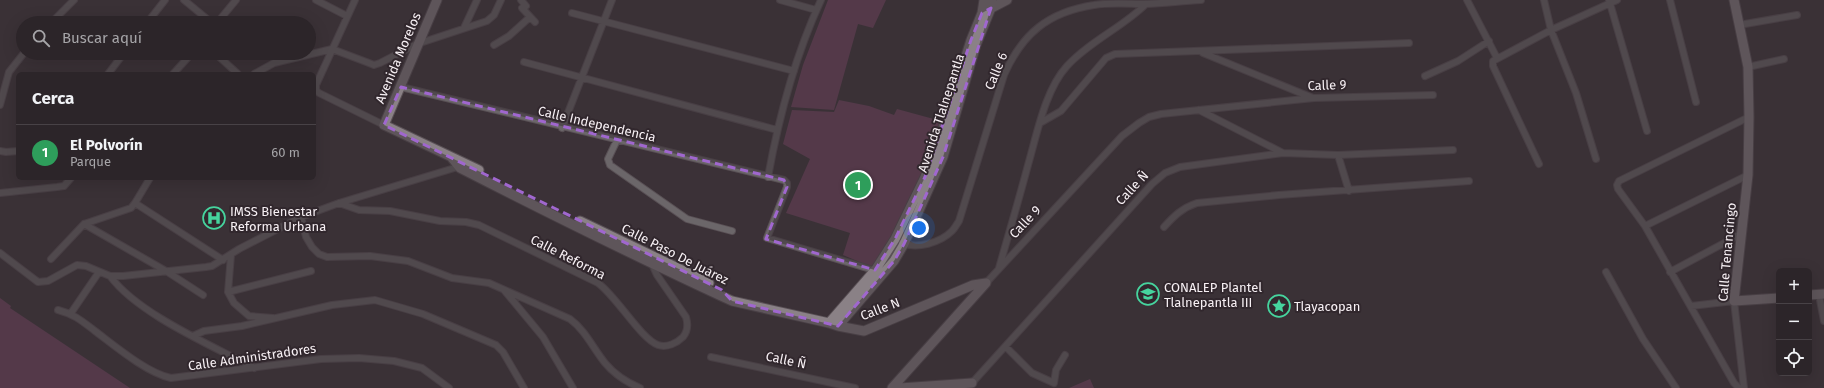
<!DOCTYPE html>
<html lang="es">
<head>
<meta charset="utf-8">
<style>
	:root { --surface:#2c2529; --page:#342d31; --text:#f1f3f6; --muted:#a6a5a8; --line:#484246; --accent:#46d49e }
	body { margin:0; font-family:"Fira Sans",sans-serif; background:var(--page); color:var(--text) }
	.controls { position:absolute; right:12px; bottom:12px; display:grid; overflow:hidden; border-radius:6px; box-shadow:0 4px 16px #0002 }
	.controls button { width:36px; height:36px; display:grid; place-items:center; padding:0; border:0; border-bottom:1px solid var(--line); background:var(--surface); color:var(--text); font:20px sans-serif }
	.you { position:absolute; left:919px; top:228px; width:14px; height:14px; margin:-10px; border:3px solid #fff; border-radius:50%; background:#1a73e8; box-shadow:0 0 0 6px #1a73e833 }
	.badge { display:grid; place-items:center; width:26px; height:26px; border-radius:50%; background:var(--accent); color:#fff; font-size:13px; font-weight:700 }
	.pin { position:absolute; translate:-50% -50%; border:2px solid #fff; box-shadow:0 1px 4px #0006 }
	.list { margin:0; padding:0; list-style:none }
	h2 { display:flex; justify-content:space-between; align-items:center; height:52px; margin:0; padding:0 16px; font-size:17px }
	h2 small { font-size:13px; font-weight:400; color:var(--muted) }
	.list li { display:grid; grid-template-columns:26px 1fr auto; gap:12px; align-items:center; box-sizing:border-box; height:56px; padding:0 16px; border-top:1px solid var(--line) }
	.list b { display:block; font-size:15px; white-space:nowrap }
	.list p { margin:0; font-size:13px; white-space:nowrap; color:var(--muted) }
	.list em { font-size:13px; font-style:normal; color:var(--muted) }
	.icon { flex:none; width:22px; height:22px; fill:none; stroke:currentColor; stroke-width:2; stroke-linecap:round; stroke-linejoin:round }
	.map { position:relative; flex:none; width:1824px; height:388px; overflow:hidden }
	.search { position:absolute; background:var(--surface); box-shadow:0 4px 16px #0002; left:16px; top:16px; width:300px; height:44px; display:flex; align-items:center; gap:10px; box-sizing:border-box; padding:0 14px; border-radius:22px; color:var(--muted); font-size:15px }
	.panel { position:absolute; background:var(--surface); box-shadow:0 4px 16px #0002; left:16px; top:72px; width:300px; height:108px; border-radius:6px }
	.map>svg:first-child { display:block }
	.green { fill:#734460 }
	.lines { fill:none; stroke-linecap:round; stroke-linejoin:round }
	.street-casing { stroke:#595055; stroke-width:8 }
	.secondary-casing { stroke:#595055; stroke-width:11 }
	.street { stroke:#6b6669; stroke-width:6 }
	.secondary { stroke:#8a8186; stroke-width:9 }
	.marked { fill:none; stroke:#a067cf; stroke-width:3; stroke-dasharray:8 5; stroke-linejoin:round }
	.labels { text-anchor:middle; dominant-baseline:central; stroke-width:4; stroke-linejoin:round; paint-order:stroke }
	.street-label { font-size:13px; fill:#f7f0f4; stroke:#31272d }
	.poi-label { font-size:13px; fill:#f7f0f4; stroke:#31272d; text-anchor:start }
</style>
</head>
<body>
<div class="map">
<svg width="1824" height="388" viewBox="0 0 1824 388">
	<rect width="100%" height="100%" fill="#3b3137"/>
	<path class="green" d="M828,0H886L873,28L858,24L834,110L791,107L803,65Z
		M839,100L869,106L894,115L897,109L941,121L907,210L876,269L843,255L850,233L786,213L810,159L783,144L792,110L834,112Z
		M0,298L11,306L10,308L130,388H0Z
		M1090,379L1094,388H1069Z"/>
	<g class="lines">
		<g class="street-casing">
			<path id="street" d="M184,0L212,23
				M316,0L347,16
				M355,0L316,85V90L319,93L384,125
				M521,0L526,6L522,8L535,22
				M780,0L816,10
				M1467,0L1497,58
				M1544,0L1551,30L1576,93L1596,159
				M1609,0L1647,131
				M1670,0L1696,102
				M572,13L794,71
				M51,23L74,0
				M147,23L165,0
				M217,23L236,0
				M1739,25L1797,15
				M464,28L477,0
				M494,45L509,36L530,17
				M215,53L238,74
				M1203,53L1313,98
				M524,62L777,130
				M1748,67L1784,59
				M108,74L124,53
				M173,74L192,53
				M254,74L274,63L332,49L369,63L374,65L380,63L417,44L487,21L494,15L501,0
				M1425,76L1458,61L1489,41
				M401,87L784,180L787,183V187L767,238L877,271
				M0,105L9,72L24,53
				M1199,110L1283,153
				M1040,123L1061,111L1106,58L1115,54L1409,43
				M562,128L612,0
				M617,140L608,159L610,165L687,219L732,231
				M0,151L6,152L18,151
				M1338,155L1349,191
				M1539,164L1493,66V61L1551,30L1617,0
				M768,177C779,116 795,56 821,0
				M0,193L57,187L64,186L71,178
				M135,203L223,260
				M339,203L359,210L390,211L440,221L466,222L479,225L598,283C617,297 641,339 658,345C667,348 677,343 683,337C688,331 688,324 686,317L657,275L652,264
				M301,217L306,237L312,247L319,254L327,257L370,256L408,261L452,278L489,283L570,319C585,330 593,348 605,363C615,375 626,382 640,388
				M84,224L166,271L203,295
				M1645,226L1748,175
				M1164,227C1174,216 1182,208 1197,203L1279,195L1469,181
				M902,243C917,249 940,243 952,231C955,228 957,224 959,221L1004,75C1022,34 1048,12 1094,5C1111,2 1129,4 1146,4C1165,3 1183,1 1201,0
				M0,253L38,282L48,281L77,265L86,266L110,276H123L206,267L212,266L239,249L301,217L339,203L461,166
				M231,255L228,292L234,303L249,316L273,318
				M51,259L84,224L131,208L135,203L150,178
				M999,268C1009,233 1019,199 1028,165C1037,134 1045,90 1067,66C1090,41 1123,27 1146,4
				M1606,272L1643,339L1676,388
				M1670,272L1741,234
				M110,276C138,314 211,345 254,368
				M986,283L1122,136L1139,123L1149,117L1161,114L1314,98L1433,95
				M504,290L543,337L573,388
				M228,292L311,271
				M1819,295L1824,321
				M1691,306L1734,301L1744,388
				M58,310C74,314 82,321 95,331C115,346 147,373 171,378L321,359L359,358L394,361L422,368L449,388
				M71,313L99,272
				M193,336L204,331L242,326L332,305L375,300L423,314L496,345L503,352L524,388
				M1006,347L1032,373L1054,383L1056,370L1065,355
				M711,357L855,388
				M972,383L1152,184L1165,173L1180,167L1283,153L1338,155L1453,150
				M1739,388L1734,383L1645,226L1618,189L1617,185L1619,181L1749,117"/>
		</g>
		<g class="secondary-casing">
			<path id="secondary" d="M437,0L384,125L479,170
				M1734,0L1748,67L1749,117L1748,175L1734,301L1779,298
				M986,11L1007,0
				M452,158L460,168C546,212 633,255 721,296L732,301L829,323L838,326L864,331L973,285L986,283
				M580,221L709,283
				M1809,295L1824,294
				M829,323L876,269L895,239L925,177L935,153L971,40L982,13L984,0
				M838,326L894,261L904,244L943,157L976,45L991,8L992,0
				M892,388L986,283
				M900,388L972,383"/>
		</g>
		<use href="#street" class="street"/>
		<use href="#secondary" class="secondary"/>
	</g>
	<path d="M0 0H1824V388H0ZM991,8L943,157L904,244L894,261L838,326L732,301L722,290L384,125L401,87L784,180L787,187L766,239L875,270L895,239L925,177L971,40L982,13Z" fill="#3b3137" fill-opacity=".55" fill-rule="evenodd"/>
	<path class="marked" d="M991,8L943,157L904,244L894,261L838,326L732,301L722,290L384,125L401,87L784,180L787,187L766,239L875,270L895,239L925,177L971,40L982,13Z"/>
	<defs>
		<g id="hospital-ring" transform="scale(1.15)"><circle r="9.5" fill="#31272d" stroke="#46d49e" stroke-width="1.5"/><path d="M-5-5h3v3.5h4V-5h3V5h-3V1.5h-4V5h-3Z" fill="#46d49e"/></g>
		<g id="university-ring" transform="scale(1.15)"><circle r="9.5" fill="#31272d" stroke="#46d49e" stroke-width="1.5"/><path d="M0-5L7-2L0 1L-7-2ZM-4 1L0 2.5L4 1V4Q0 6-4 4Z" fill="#46d49e"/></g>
		<g id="sight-ring" transform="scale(1.15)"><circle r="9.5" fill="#31272d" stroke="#46d49e" stroke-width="1.5"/><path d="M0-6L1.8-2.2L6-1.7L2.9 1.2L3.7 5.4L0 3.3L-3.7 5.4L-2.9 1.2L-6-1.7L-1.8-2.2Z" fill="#46d49e"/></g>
	</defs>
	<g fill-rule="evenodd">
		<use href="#hospital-ring" x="214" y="218"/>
		<use href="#university-ring" x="1148" y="294"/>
		<use href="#sight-ring" x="1279" y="306"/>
	</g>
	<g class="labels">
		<g class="street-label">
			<text transform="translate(398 58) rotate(-67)">Avenida Morelos</text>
			<text transform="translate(996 71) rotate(-68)">Calle 6</text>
			<text transform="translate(1327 85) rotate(-2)">Calle 9</text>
			<text transform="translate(941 113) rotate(-72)">Avenida Tlalnepantla</text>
			<text transform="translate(597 124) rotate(13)">Calle Independencia</text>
			<text transform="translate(1132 188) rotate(-47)">Calle Ñ</text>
			<text transform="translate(1025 222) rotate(-47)">Calle 9</text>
			<text transform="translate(1727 252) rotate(-85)">Calle Tenancingo</text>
			<text transform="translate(675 254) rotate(27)">Calle Paso De Juárez</text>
			<text transform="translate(568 257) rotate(27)">Calle Reforma</text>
			<text transform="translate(880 309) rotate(-21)">Calle N</text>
			<text transform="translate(252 357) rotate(-8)">Calle Administradores</text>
			<text transform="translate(786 360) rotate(12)">Calle Ñ</text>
		</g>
		<g class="poi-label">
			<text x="230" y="211">IMSS Bienestar<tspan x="230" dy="15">Reforma Urbana</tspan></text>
			<text x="1164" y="287">CONALEP Plantel<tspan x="1164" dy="15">Tlalnepantla III</tspan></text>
			<text x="1294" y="306">Tlayacopan</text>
		</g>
	</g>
</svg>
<div class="controls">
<button>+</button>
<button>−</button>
<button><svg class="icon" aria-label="locate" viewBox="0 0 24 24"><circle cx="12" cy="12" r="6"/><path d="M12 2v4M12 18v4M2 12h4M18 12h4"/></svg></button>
</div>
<div class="you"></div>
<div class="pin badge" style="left:858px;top:185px;background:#2e9e5b">1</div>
<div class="search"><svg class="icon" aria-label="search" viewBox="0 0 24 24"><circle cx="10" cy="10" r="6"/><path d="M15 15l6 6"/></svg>Buscar aquí</div>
<section class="panel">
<h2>Cerca<small></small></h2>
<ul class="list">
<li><span class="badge" style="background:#2e9e5b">1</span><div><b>El Polvorín</b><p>Parque</p></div><em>60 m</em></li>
</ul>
</section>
</div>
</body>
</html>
